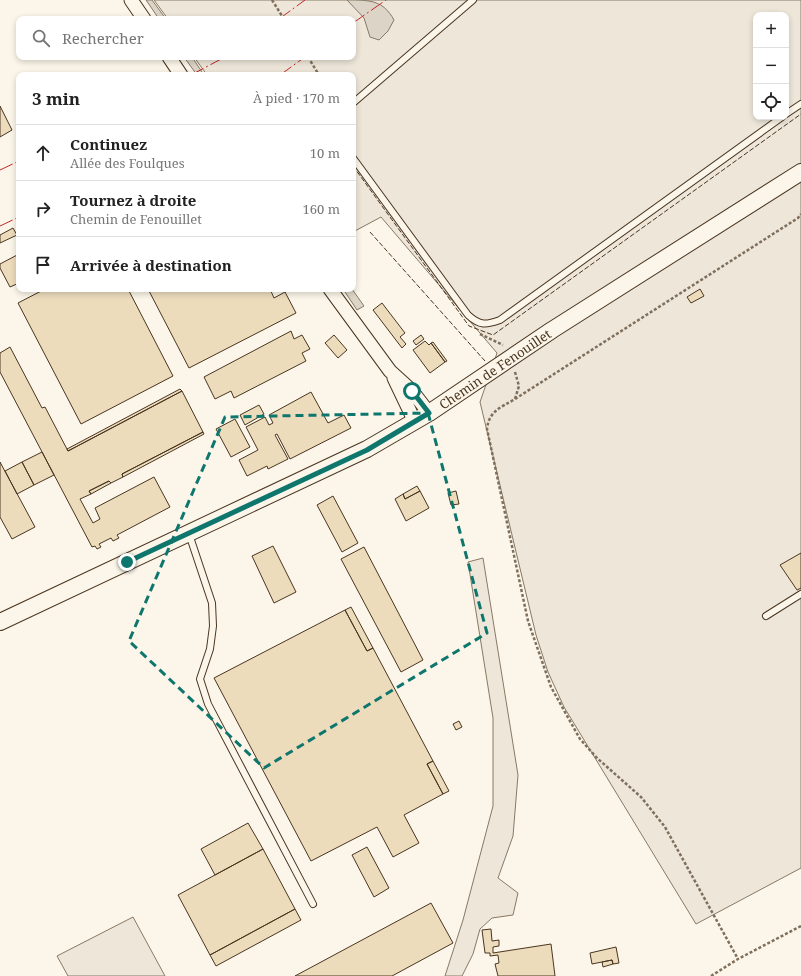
<!DOCTYPE html>
<html lang="fr">
<head>
<meta charset="utf-8">
<style>
	:root { --surface:#fff; --page:#f6f6f6; --text:#222; --muted:#767676; --line:#e0e0e0 }
	body { margin:0; font-family:"Noto Serif",serif; background:var(--page); color:var(--text) }
	.controls { position:absolute; right:12px; top:12px; display:grid; overflow:hidden; border-radius:8px; box-shadow:0 2px 6px #0003 }
	.controls button { width:36px; height:36px; display:grid; place-items:center; padding:0; border:0; border-bottom:1px solid var(--line); background:var(--surface); color:var(--text); font:20px sans-serif }
	.stop { position:absolute; width:12px; height:12px; margin:-9px; border:3px solid #0f766e; border-radius:50%; background:#fff }
	.stop.end { background:#0f766e; border-color:#fff; box-shadow:0 1px 4px #0008 }
	.list { margin:0; padding:0; list-style:none }
	h2 { display:flex; justify-content:space-between; align-items:center; height:52px; margin:0; padding:0 16px; font-size:17px }
	h2 small { font-size:13px; font-weight:400; color:var(--muted) }
	.list li { display:grid; grid-template-columns:26px 1fr auto; gap:12px; align-items:center; box-sizing:border-box; height:56px; padding:0 16px; border-top:1px solid var(--line) }
	.list b { display:block; font-size:15px; white-space:nowrap }
	.list p { margin:0; font-size:13px; white-space:nowrap; color:var(--muted) }
	.list em { font-size:13px; font-style:normal; color:var(--muted) }
	.icon { flex:none; width:22px; height:22px; fill:none; stroke:currentColor; stroke-width:2; stroke-linecap:round; stroke-linejoin:round }
	.map { position:relative; flex:none; width:801px; height:976px; overflow:hidden }
	.search { position:absolute; background:var(--surface); box-shadow:0 2px 6px #0003; left:16px; top:16px; width:340px; height:44px; display:flex; align-items:center; gap:10px; box-sizing:border-box; padding:0 14px; border-radius:8px; color:var(--muted); font-size:15px }
	.panel { position:absolute; background:var(--surface); box-shadow:0 2px 6px #0003; left:16px; top:72px; width:340px; height:220px; border-radius:8px }
	.map>svg:first-child { display:block }
	.green { fill:#ede6d9; stroke:#887966; fill-rule:evenodd }
	.water { fill:#dcd4c6; stroke:#887966 }
	.building { fill:#ecdcbc; stroke:#4a3520 }
	.lines { fill:none; stroke-linecap:round; stroke-linejoin:round }
	.service-casing { stroke:#4a3520; stroke-width:8 }
	.minor-casing { stroke:#4a3520; stroke-width:15 }
	.tertiary-casing { stroke:#4a3520; stroke-width:18 }
	.path { stroke:#7f6f5c; stroke-width:2.5; stroke-dasharray:3 2; stroke-linecap:butt }
	.service { stroke:#fbf6e9; stroke-width:6 }
	.minor { stroke:#fbf6e9; stroke-width:13 }
	.tertiary { stroke:#fbf6e9; stroke-width:16 }
	.fence { stroke:#4a3520; stroke-width:1; stroke-dasharray:5 2; stroke-linecap:butt }
	.power { stroke:#c62828; stroke-width:1; stroke-dasharray:14 3 2 3; stroke-linecap:butt }
	.route { stroke:#0f766e; stroke-width:5 }
	.marked { fill:none; stroke:#0f766e; stroke-width:3; stroke-dasharray:8 5; stroke-linejoin:round }
	.labels { text-anchor:middle; dominant-baseline:central; stroke-width:3; stroke-linejoin:round; paint-order:stroke }
	.street-label { font-size:13px; fill:#4a3520; stroke:#fbf6e9 }
</style>
</head>
<body>
<div class="map">
<svg width="801" height="976" viewBox="0 0 801 976">
	<rect width="100%" height="100%" fill="#fbf6e9"/>
	<path class="green" d="M154,0H801V868L696,924L564,707L548,672L536,635L480,402L497,353L381,217L353,232V75H207L194,57H353V19H168ZM756,15H786V117H756Z
		M483,558L518,775L513,836L498,878L518,893L513,915L492,918L480,929L473,954L462,976H445L463,920L493,806V718L468,562Z
		M133,917L165,976H68L57,956Z"/>
	<path class="water" d="M146,0H152L166,19H159Z
		M347,0C370,0 383,0 394,20L388,31L379,40L370,37L364,18Z
		M184,57H192L204,75H197Z
		M343,289H352L364,306L357,310Z"/>
	<path class="building" d="M0,106L12,130L0,137Z
		M13,228L17,235L0,243V235Z
		M19,254V283L10,287L0,268V264Z
		M45,289H128L173,376L81,424L18,303Z
		M148,289H270L274,298L285,292L296,313L189,368Z
		M700,289L704,296L691,303L687,297Z
		M382,303L405,333L400,337L406,344L402,348L373,310Z
		M291,331L294,339L302,335L310,349L302,353L306,361L234,398L231,391L215,399L204,377Z
		M334,335L347,350L338,358L325,343Z
		M421,335L424,339L416,345L413,341Z
		M425,341L429,345L431,343L445,362L430,373L413,350Z
		M433,342L447,361L445,362L431,343Z
		M10,347L42,408L45,407L68,451L182,391L203,432L122,474L123,477L111,483L109,481L89,491L91,494L80,499L93,523L100,519L95,508L154,477L170,507L117,535L119,538L113,541L111,538L99,544L101,547L97,549L95,546L92,547L0,372V353Z
		M180,389L182,391L68,451L67,449Z
		M311,392L328,423L344,415L351,428L290,459L277,434L275,435L288,459L268,469L267,466L247,476L239,460L258,450L246,427L265,417L269,425L273,423L269,415Z
		M259,405L264,414L245,425L240,415Z
		M235,419L250,447L231,457L216,429Z
		M203,432L204,434L123,477L122,474Z
		M42,452L54,475L34,485L22,462Z
		M0,462L35,527L12,539L0,517Z
		M22,462L34,485L17,494L5,471Z
		M109,481L111,483L91,494L89,491Z
		M417,486L420,491L405,499L403,494Z
		M420,491L429,508L406,521L395,499L403,494L405,499Z
		M456,491L459,504L451,505L448,493Z
		M333,496L358,543L342,552L317,505Z
		M273,546L296,592L274,603L252,556Z
		M364,547L423,660L401,672L341,559Z
		M801,553V588L797,590L780,565Z
		M351,607L373,648L367,651L345,610Z
		M345,610L367,651L373,648L433,761L427,764L443,794L404,815L419,843L393,857L377,827L311,861L214,678Z
		M459,721L462,727L456,730L453,724Z
		M433,761L449,791L443,794L427,764Z
		M248,823L263,849L215,875L201,849Z
		M367,847L389,888L374,897L352,855Z
		M263,849L295,909L210,955L178,895Z
		M431,903L453,943L392,976H295Z
		M295,909L301,920L216,966L210,955Z
		M491,929L492,941L499,940V946L493,947V953L551,944L555,976H498L495,964L499,963L498,955L490,956V953H485L482,930Z
		M616,947L619,963L613,964L612,960L592,964L590,953Z
		M612,960L613,964L603,967L602,962Z"/>
	<g class="lines">
		<g class="service-casing">
			<path id="service" d="M353,103L473,0
				M786,114L801,104
				M353,158L468,315C480,326 486,325 500,320L782,117
				M189,534L212,603L213,626L210,649L200,679L208,704L313,904
				M766,616L801,594"/>
		</g>
		<g class="minor-casing">
			<path id="minor" d="M131,0L144,19
				M169,57L181,75
				M330,289L390,371L412,391L429,413
				M394,378L415,422"/>
		</g>
		<g class="tertiary-casing">
			<path id="tertiary" d="M0,622L367,449L429,413L552,330L801,172"/>
		</g>
		<path class="path" d="M272,0L284,19
			M308,57L319,75
			M480,334L503,345
			M515,372L519,386L515,399C500,408 489,411 487,429L528,621L551,687L580,739L597,758L641,797L665,827L738,959
			M515,399L798,218L801,214
			M711,976L738,959L801,926"/>
		<use href="#service" class="service"/>
		<use href="#minor" class="minor"/>
		<use href="#tertiary" class="tertiary"/>
		<path class="fence" d="M353,166L469,326L493,335L801,114
			M370,232L485,361"/>
		<path class="power" d="M279,19L305,0
			M353,23L386,0
			M191,75L225,57
			M280,75L305,57
			M0,170L19,161
			M0,226L19,217"/>
	</g>
	<g class="lines">
		<path class="route" d="M127,562L367,450L429,413L412,391"/>
	</g>
	<path class="marked" d="M428,413L487,633L264,768L129,641L225,417Z"/>
	<g class="labels">
		<g class="street-label">
			<text transform="translate(495 369) rotate(-34)">Chemin de Fenouillet</text>
		</g>
	</g>
</svg>
<div class="controls">
<button>+</button>
<button>−</button>
<button><svg class="icon" aria-label="locate" viewBox="0 0 24 24"><circle cx="12" cy="12" r="6"/><path d="M12 2v4M12 18v4M2 12h4M18 12h4"/></svg></button>
</div>
<div class="stop" style="left:412px;top:391px"></div>
<div class="stop end" style="left:127px;top:562px"></div>
<div class="search"><svg class="icon" aria-label="search" viewBox="0 0 24 24"><circle cx="10" cy="10" r="6"/><path d="M15 15l6 6"/></svg>Rechercher</div>
<section class="panel">
<h2>3 min<small>À pied · 170 m</small></h2>
<ul class="list">
<li><svg class="icon" aria-label="ahead" viewBox="0 0 24 24"><path d="M12 20V5M6 11l6-6 6 6"/></svg><div><b>Continuez</b><p>Allée des Foulques</p></div><em>10 m</em></li>
<li><svg class="icon" aria-label="right" viewBox="0 0 24 24"><path d="M7 20v-9h11M14 6l5 5-5 5"/></svg><div><b>Tournez à droite</b><p>Chemin de Fenouillet</p></div><em>160 m</em></li>
<li><svg class="icon" aria-label="arrive" viewBox="0 0 24 24"><path d="M6 21V4h12l-3 4 3 4H6"/></svg><div><b>Arrivée à destination</b></div></li>
</ul>
</section>
</div>
</body>
</html>
